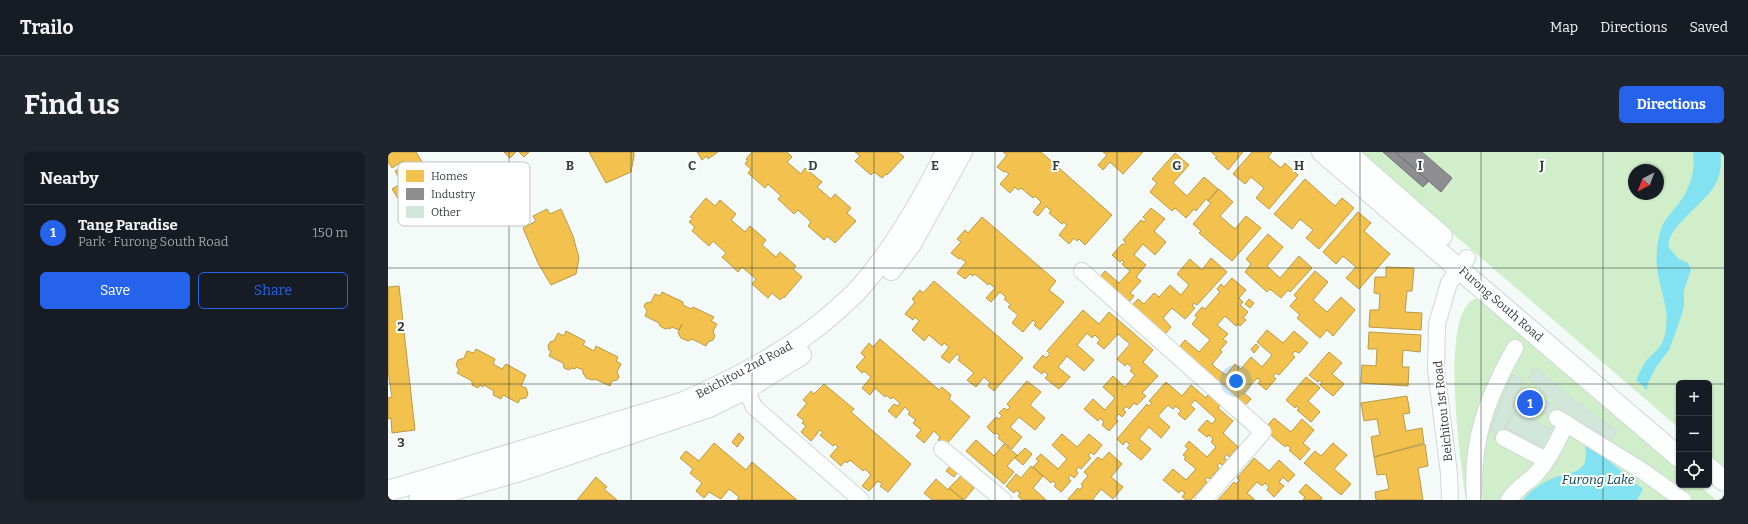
<!DOCTYPE html>
<html lang="en">
<head>
<meta charset="utf-8">
<style>
	:root { --surface:#171b24; --page:#20242c; --text:#f1f3f6; --muted:#9ea1a6; --line:#363941; --accent:#2563eb }
	body { margin:0; font-family:Bitter,serif; background:var(--page); color:var(--text) }
	.controls { position:absolute; right:12px; bottom:12px; display:grid; overflow:hidden; border-radius:6px; box-shadow:0 1px 3px #0004 }
	.controls button { width:36px; height:36px; display:grid; place-items:center; padding:0; border:0; border-bottom:1px solid var(--line); background:var(--surface); color:var(--text); font:20px sans-serif }
	.compass { position:absolute; left:1240px; top:12px; width:36px; height:36px; border-radius:50%; background:var(--surface); box-shadow:0 1px 3px #0004; rotate:221deg }
	.you { position:absolute; left:848px; top:229px; width:14px; height:14px; margin:-10px; border:3px solid #fff; border-radius:50%; background:#1a73e8; box-shadow:0 0 0 6px #1a73e833 }
	.badge { display:grid; place-items:center; width:26px; height:26px; border-radius:50%; background:var(--accent); color:#fff; font-size:13px; font-weight:700 }
	.pin { position:absolute; translate:-50% -50%; border:2px solid #fff; box-shadow:0 1px 4px #0006 }
	.list { margin:0; padding:0; list-style:none }
	h2 { display:flex; justify-content:space-between; align-items:center; height:52px; margin:0; padding:0 16px; font-size:17px }
	h2 small { font-size:13px; font-weight:400; color:var(--muted) }
	.list li { display:grid; grid-template-columns:26px 1fr auto; gap:12px; align-items:center; box-sizing:border-box; height:56px; padding:0 16px; border-top:1px solid var(--line) }
	.list b { display:block; font-size:15px; white-space:nowrap }
	.list p { margin:0; font-size:13px; white-space:nowrap; color:var(--muted) }
	.list em { font-size:13px; font-style:normal; color:var(--muted) }
	.actions { display:flex; gap:8px; padding:12px 16px }
	.actions a { flex:1; padding:9px 0; border:1px solid var(--accent); border-radius:6px; text-align:center; font-size:14px; color:var(--accent) }
	.actions .main { background:var(--accent); color:#fff }
	.icon { flex:none; width:22px; height:22px; fill:none; stroke:currentColor; stroke-width:2; stroke-linecap:round; stroke-linejoin:round }
	.map { position:relative; flex:none; width:1336px; height:348px; overflow:hidden; border-radius:6px }
	header { display:flex; align-items:center; gap:24px; box-sizing:border-box; height:56px; padding:0 20px; background:var(--surface); border-bottom:1px solid var(--line) }
	header strong { font-size:19px }
	nav { display:flex; gap:22px; margin-inline-start:auto; font-size:14px }
	.intro { display:flex; align-items:center; justify-content:space-between; box-sizing:border-box; height:96px; padding:0 24px }
	h1 { margin:0; font-size:28px }
	.button { padding:10px 18px; border-radius:6px; background:var(--accent); color:#fff; font-size:14px; font-weight:700 }
	main { display:flex; gap:24px; padding:0 24px }
	aside { flex:1; background:var(--surface); border-radius:6px; box-shadow:0 1px 3px #0004 }
	.map>svg:first-child { display:block }
	.green { fill:#d0eec9; fill-rule:evenodd }
	.water { fill:#82e2f1 }
	.homes { fill:#f2c14e; stroke:#b89a48 }
	.industry { fill:#8d8d92; stroke:#727578 }
	.building { fill:#d2e7db; stroke:#d2d9d5 }
	.lines { fill:none; stroke-linecap:round; stroke-linejoin:round }
	.minor-casing { stroke:#cfd8d6; stroke-width:18 }
	.major-casing { stroke:#cfd8d6; stroke-width:22 }
	.minor { stroke:#fdfefe; stroke-width:16 }
	.major { stroke:#fdfefe; stroke-width:20 }
	.grid { fill:none; stroke:#323e3a; stroke-width:1; stroke-opacity:0.55 }
	.labels { text-anchor:middle; dominant-baseline:central; stroke-width:4; stroke-linejoin:round; paint-order:stroke }
	.street-label { font-size:12px; fill:#323e3a; stroke:#fff }
	.water-label { font-size:13px; font-style:italic; fill:#003f49; stroke:#fff }
	.key { fill:#fff; stroke:#c2c5c4; stroke-width:1 }
	.key-label { font-size:11px; fill:#323e3a }
	.grid-label { font-size:13px; text-anchor:middle; font-weight:bold; fill:#323e3a; stroke:#fff; stroke-width:4; stroke-linejoin:round; paint-order:stroke }
</style>
</head>
<body>
<header>
<strong>Trailo</strong>
<nav><a>Map</a><a>Directions</a><a>Saved</a></nav>
</header>
<div class="intro"><h1>Find us</h1><a class="button">Directions</a></div>
<main>
<aside>
<h2>Nearby<small></small></h2>
<ul class="list">
<li><span class="badge">1</span><div><b>Tang Paradise</b><p>Park · Furong South Road</p></div><em>150 m</em></li>
</ul>
<div class="actions"><a class="main">Save</a><a>Share</a></div>
</aside>
<div class="map">
<svg width="1336" height="348" viewBox="0 0 1336 348">
	<rect width="100%" height="100%" fill="#f4faf8"/>
	<path class="green" d="M970,0H1336V315L1321,302V231H1291V276ZM1246,18H1270V42H1246Z
		M1086,147H1094L1101,151L1291,316V333H1311L1328,348H1078C1073,314 1051,164 1086,147Z"/>
	<path class="water" d="M1305,0H1333C1333,11 1333,23 1327,33C1318,50 1275,79 1281,96L1291,107L1300,111L1303,118L1296,138V154L1293,165L1281,198L1268,215L1260,231L1259,238L1248,228C1251,222 1254,215 1258,209C1270,196 1275,196 1278,176C1281,156 1273,141 1270,122C1267,108 1269,90 1273,77C1276,68 1282,63 1287,56C1301,40 1308,21 1305,0Z
		M1198,290L1255,337L1249,348H1135C1144,337 1155,330 1168,325C1178,321 1190,322 1196,312C1199,305 1197,297 1198,290Z"/>
	<path class="homes" d="M0,0H28L56,46L32,61L24,47L14,53L4,37L14,31L7,19L17,13L15,9L4,16L0,10Z
		M116,0H128L122,6Z
		M131,0H141L136,5Z
		M201,0H246V4L243,20L218,31Z
		M309,0H330L320,7L319,4L314,8Z
		M364,0H399L404,5L399,10L413,22L417,16L434,30L429,35L443,47L447,42L463,56L459,61L468,69L447,91L439,84L436,88L420,74L423,70L410,58L406,62L390,47L393,44L380,32L377,36L360,21L363,17L357,12L360,8L358,7Z
		M467,0H510L516,5L499,23L498,22L494,26L486,20L483,23L467,9L472,4Z
		M615,0H653L724,63L697,93L691,87L689,89L686,86L681,92L671,83L679,73L676,70L674,72L661,61L663,59L658,54L650,64L645,60L653,50L647,44L645,46L633,36L630,38L627,35L622,41L612,32L621,22L617,19L616,20L609,15L619,3Z
		M715,0H755L735,22L722,10L715,18L710,13L719,3Z
		M823,0H855L840,18L827,6L829,5Z
		M864,0H884L880,5L893,16L897,11L910,23L881,57L868,46L876,36L863,25L857,32L845,22Z
		M787,1L801,13L785,31L799,44L816,25L830,37L820,49L818,47L808,59L806,57L798,66L787,56L784,59L762,40L769,31L764,27Z
		M917,27L947,54L954,46L966,56L931,97L918,86L925,78L912,67L904,77L886,62Z
		M831,37L845,50L832,64L847,77L858,64L873,76L844,109L811,81L813,79L805,72L823,51L820,49Z
		M318,46L327,54L332,48L348,62L343,68L357,80L362,74L378,88L374,93L388,105L392,100L408,114L405,117L414,125L396,146L395,145L392,148L384,141L380,146L364,132L368,127L354,115L350,120L334,105L338,101L325,89L321,94L304,79L307,75L301,70L305,66L302,65Z
		M763,56L777,67L766,79L778,90L767,103L755,92L746,103L758,113L748,125L753,129L742,141L746,144L736,156L707,131L717,119L731,131L742,119L734,112L736,110L734,108L732,110L724,103L734,92L735,93L738,90L735,88L753,68L756,70L758,68L755,65Z
		M159,57L162,62L173,57L185,84L191,106L188,122L163,133L150,111L135,76L148,69L145,64Z
		M970,60L983,71L976,79L1002,102L971,137L958,126L968,115L955,104L948,112L935,100Z
		M594,65L668,129L661,138L676,150L652,178L646,173L648,171L645,168L635,180L624,171L630,163L620,155L623,153L616,147L618,145L612,140L603,150L598,146L607,136L601,131L600,133L587,122L585,124L582,122L577,127L569,121L578,110L572,106L571,107L563,101L573,90L569,87L577,78L580,81Z
		M880,82L895,95L879,114L892,126L911,104L924,116L902,140L900,138L893,146L882,137L879,140L857,120L863,112L858,107Z
		M823,106L839,120L809,153L806,151L804,154L807,156L797,167L784,156L775,166L783,175L772,188L739,159L750,147L756,152L766,141L771,145L782,133L793,143L801,133L789,122L802,107L814,118Z
		M998,115L1026,116L1024,139H1019L1017,160L1034,161L1033,178L981,175L982,158H991L992,142L986,141L987,125H998Z
		M927,119L940,130L925,148L939,160L953,145L967,158L945,184L939,178L932,186L909,166L912,163L902,154L909,146L906,143Z
		M844,126L858,138L851,146L855,150L852,153L860,160L855,166L858,168L852,174L849,172L848,174L837,164L829,173L840,182L835,187L839,190L832,198L834,200L824,212L828,216L838,223L847,212L853,217L863,205L874,215L884,203L869,190L879,178L895,191L906,179L920,191L911,201L907,199L904,202L907,205L891,223L888,221L885,224L888,227L878,238L870,231L873,229L869,226L856,241L863,247L853,258L787,200L797,188L811,200L822,188L804,172L809,166L807,163L814,155L817,157L832,140L829,137L833,132L836,135Z
		M546,129L635,206L606,239L600,234L602,231L596,225L588,235L579,228L586,221L570,208L572,205L569,202L561,211L553,205L561,195L556,191L554,194L541,183L536,189L524,178L531,169L527,165L525,168L517,162L527,150L524,147L532,138L535,141Z
		M11,134L27,278L4,281L3,266L0,267V246L4,245L0,219V135Z
		M274,140L295,150V153L303,157L305,155L326,165L323,169L329,172L325,179L327,184L325,188L320,190L318,194L304,187L300,189L293,186L290,181L294,172L291,178L284,175L282,177L280,176L277,177L272,174L271,171L257,164L259,159L256,154L258,151L263,150L267,142L272,144Z
		M861,147L866,151L862,156L857,152Z
		M695,158L711,172L721,160L765,198L755,210L770,224L754,241L758,244L749,253L746,251L741,257L738,254L735,258L738,260L734,265L731,262L727,266L730,269L721,279L714,273L716,270L712,266L710,269L696,257L705,247L717,258L727,246L715,235L725,224L737,235L747,223L742,219L744,216L739,211L737,214L729,207L742,192L730,182L716,197L709,191L712,188L707,183L704,186L699,181L689,193L706,208L696,219L679,204L670,215L682,225L671,237L657,226L660,223L656,219L654,222L645,215L655,203L658,206L662,202L659,199Z
		M178,179L197,189L195,193L206,199L208,194L230,205L228,209L233,212L229,220L231,225L229,228L224,229L222,234L207,227L204,228L198,226L195,221V218L188,215L187,217L184,216L181,218L176,216L175,211L161,204L163,199L161,198L160,194L162,190L166,189L170,181L176,184Z
		M981,180L1033,183L1032,200L1015,198L1014,215H1021L1020,234L973,231L974,213L988,214L989,197H980Z
		M492,187L551,238L554,235L563,243L561,247L582,265L557,294L550,288L552,285L546,279L536,291L528,284L533,278L525,271L528,268L520,262L522,260L517,255L508,266L500,259L506,252L509,254L512,251L505,245L503,247L498,243L497,245L487,236L482,243L474,236L483,225L476,219L474,221L468,215L477,205L473,201L481,191L485,195Z
		M868,192L871,195L866,201L863,197Z
		M88,197L107,207L105,212L114,217L118,212L138,223L133,234L138,236L140,242L138,246L132,247L130,251L115,243L113,247L105,243L106,239L96,233L95,235L92,233L90,236L84,233V229L69,221L71,218L68,213L70,208L76,206L79,199L86,201Z
		M941,200L954,211L944,222L956,232L945,244L932,233L934,230L931,228L930,230L921,223Z
		M918,225L932,236L920,249L932,260L923,270L909,258L911,256L908,254L907,256L898,248Z
		M639,229L653,240L642,253L657,266L647,278L631,265L622,275L634,285L624,297L610,286L612,284L608,281L606,282L599,275L608,265L611,267L614,264L611,261L616,256L619,258L622,255L619,252Z
		M778,230L794,244L803,233L818,246L820,243L832,253L830,256L845,269L835,281L850,295L841,305L839,302L836,306L839,308L834,313L832,311L829,314L831,316L822,327L819,325L817,328L819,330L803,348H798L794,345L797,341L793,338L791,341L775,328L785,317L798,328L808,317L796,307L798,305L795,303L800,297L797,294L801,289L819,305L828,295L823,290L825,287L821,283L819,285L810,278L819,268L824,272L828,267L807,248L802,253L807,257L797,268L790,262L793,259L788,254L785,257L780,253L770,264L782,275L773,286L761,275L751,287L763,297L753,308L739,296L742,293L738,289L735,293L729,287L759,252L761,254L764,251L761,249Z
		M436,232L466,257L463,260L523,312L500,340L492,334L494,332L490,329L481,339L474,334L483,323L477,317L475,319L462,308L459,311L457,309L453,314L442,304L450,295L447,292L445,294L432,283L435,280L432,278L423,289L413,280L418,274L414,271L416,269L409,263L419,251L415,248L423,239L426,242Z
		M1019,244L1022,261L1015,262L1018,279L1034,276L1036,291L986,305L983,285L992,283L989,267L976,269L973,251Z
		M886,266L903,280L914,267L926,278L915,291L922,297L912,308L901,298L903,296L899,293L897,295L876,277Z
		M351,281L356,286L349,295L344,290Z
		M674,282L689,295L701,282L714,293L706,303L703,300L700,304L703,306L693,317L690,315L688,318L690,321L686,326L683,323L680,326L683,329L673,340L666,334L668,332L665,329L663,331L645,315L651,309L648,307L653,302L670,317L679,307L664,293Z
		M588,288L606,304L616,292L629,303L619,314L626,320L616,332L578,299Z
		M326,291L358,318L364,310L409,348H349L351,345L341,337L333,347L321,340L316,346L308,339L314,331L302,321L305,317L292,306L298,299L311,309Z
		M945,291L959,303L946,317L963,332L953,343L916,311L927,299L933,304Z
		M1037,292L1040,314L1030,316L1035,348H988L987,340L1001,337L998,322L989,323L986,305Z
		M637,296L644,302L635,313L627,306Z
		M721,300L734,312L723,325L735,335L725,347L713,337L705,347L706,348H682L680,347L690,336L692,338L695,334L693,332L700,324L696,320L710,305L714,308Z
		M866,306L881,319L891,308L907,323L900,330L895,325L891,330L896,334L886,345L879,338L881,335L877,331L874,334L869,330L859,341L867,348H830L846,330L848,332L852,328L849,326Z
		M563,313L570,319L566,325L558,319Z
		M643,314L655,324L645,336L658,348H634L630,344L632,341L628,338L626,341L618,334L628,322L633,326Z
		M573,324L586,336L576,348L561,336Z
		M208,325L219,335L216,337L229,348H189Z
		M548,327L560,338L561,336L575,348H544L536,341Z
		M918,332L934,346L933,348H915L917,345L911,340Z"/>
	<path class="industry" d="M995,0H1007L1041,29L1035,35Z
		M1007,0H1034L1064,26L1053,40Z"/>
	<path class="building" d="M1148,216L1187,249L1229,279L1221,290L1178,259L1140,226Z
		M1124,223L1136,227L1114,283L1102,278Z
		M1136,235L1174,258L1168,268L1130,245Z
		M1127,258L1169,281L1160,298L1118,276Z"/>
	<g class="lines">
		<g class="minor-casing">
			<path id="minor" d="M694,119L875,280L816,348
				M358,237L366,255L473,348
				M1169,266L1256,320L1295,348
				M1116,286L1158,308
				M554,297L615,348
				M1062,348L1061,321L1048,218L1049,172L1061,131L1079,106
				M1087,348C1082,290 1099,246 1127,196
				M1121,348C1127,337 1139,331 1148,322C1161,308 1170,289 1178,271"/>
		</g>
		<g class="major-casing">
			<path id="major" d="M934,0L1291,305
				M958,0L1054,84
				M503,118L523,92L574,0
				M1321,316L1336,329
				M0,339L296,250C352,225 406,197 451,156C457,150 465,144 471,137C507,96 534,49 558,0
				M31,348L135,318L321,255L358,237L413,203"/>
		</g>
		<use href="#minor" class="minor"/>
		<use href="#major" class="major"/>
	</g>
	<path class="grid" d="M121,0V348M243,0V348M364,0V348M486,0V348M607,0V348M729,0V348M850,0V348M972,0V348M1093,0V348M1215,0V348M0,116H1336M0,232H1291M1321,232H1336"/>
	<g class="labels">
		<g class="street-label">
			<text transform="translate(1113 152) rotate(41)">Furong South Road</text>
			<text transform="translate(356 218) rotate(-28)">Beichitou 2nd Road</text>
			<text transform="translate(1055 259) rotate(-96)">Beichitou 1st Road</text>
		</g>
		<g class="water-label">
			<text x="1210" y="327">Furong Lake</text>
		</g>
	</g>
	<rect x="10" y="10" width="132" height="64" rx="6" class="key"/>
	<rect x="18" y="18" width="18" height="12" fill="#f2c14e"/>
	<rect x="18" y="36" width="18" height="12" fill="#8d8d92"/>
	<rect x="18" y="54" width="18" height="12" fill="#d2e7db"/>
	<g class="key-label">
		<text x="43" y="28">Homes</text>
		<text x="43" y="46">Industry</text>
		<text x="43" y="64">Other</text>
	</g>
	<g class="grid-label">
		<text x="182" y="18">B</text>
		<text x="304" y="18">C</text>
		<text x="425" y="18">D</text>
		<text x="547" y="18">E</text>
		<text x="668" y="18">F</text>
		<text x="789" y="18">G</text>
		<text x="911" y="18">H</text>
		<text x="1032" y="18">I</text>
		<text x="1154" y="18">J</text>
		<text x="13" y="179">2</text>
		<text x="13" y="295">3</text>
	</g>
</svg>
<div class="controls">
<button>+</button>
<button>−</button>
<button><svg class="icon" aria-label="locate" viewBox="0 0 24 24"><circle cx="12" cy="12" r="6"/><path d="M12 2v4M12 18v4M2 12h4M18 12h4"/></svg></button>
</div>
<svg class="compass" viewBox="-18 -18 36 36"><path d="M0-13l5 13h-10z" fill="#e53935"/><path d="M0 13l5-13h-10z" fill="#9ea1a6"/></svg>
<div class="you"></div>
<div class="pin badge" style="left:1142px;top:251px">1</div>
</div>
</main>
</body>
</html>
